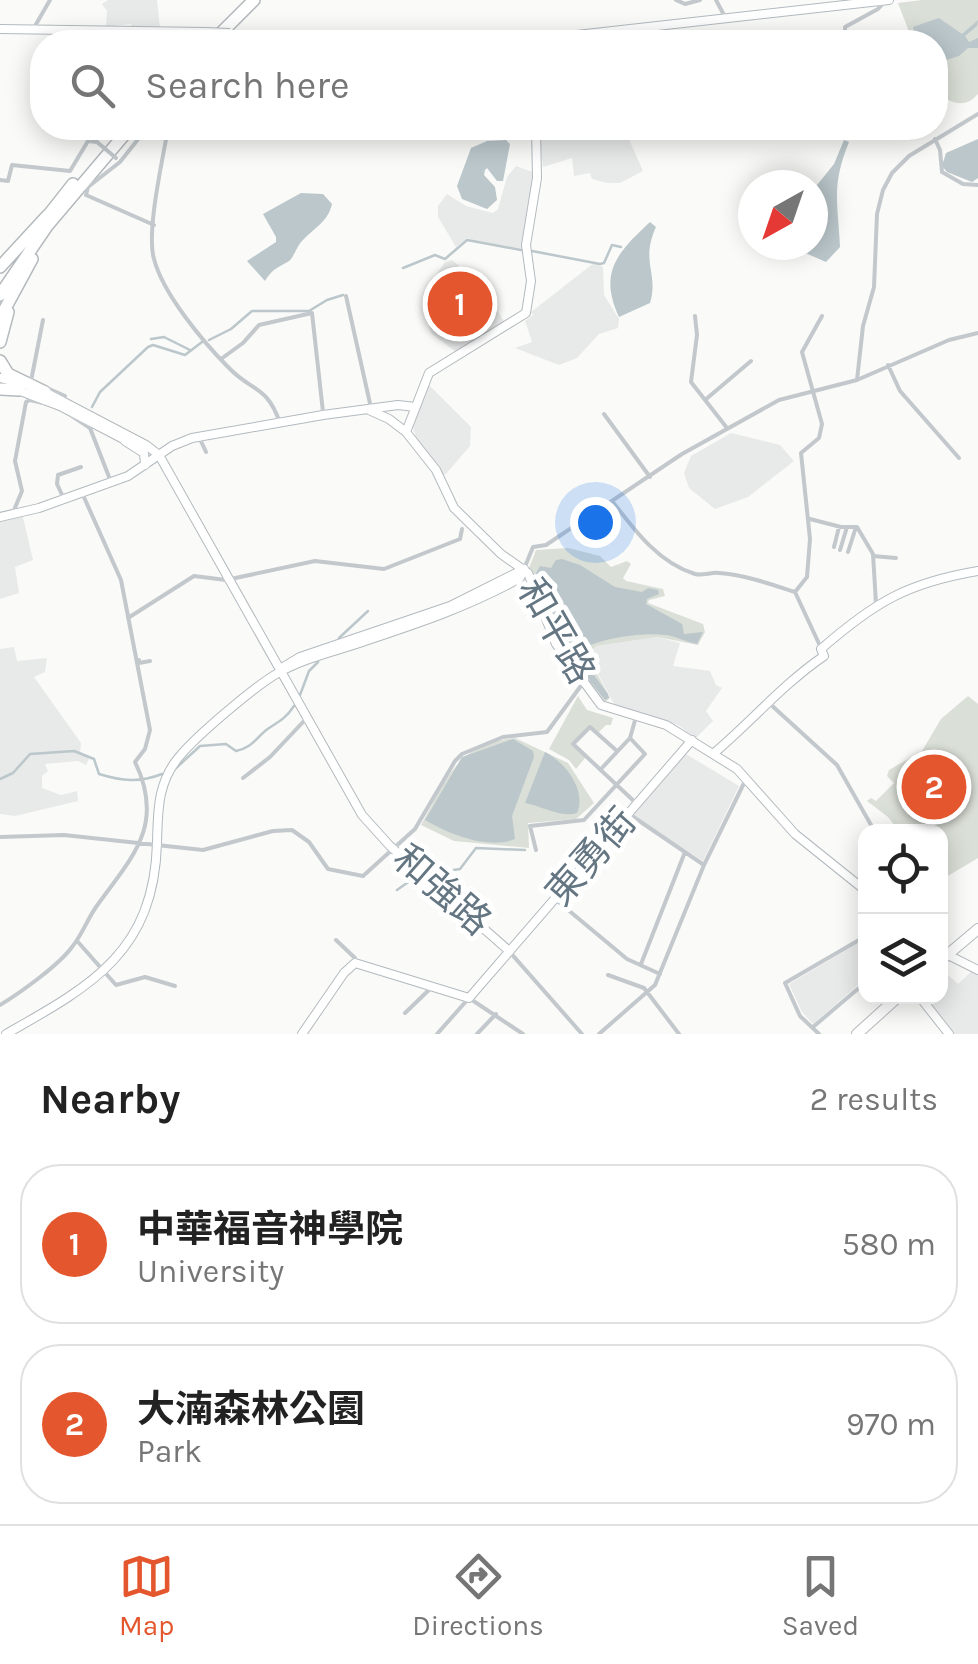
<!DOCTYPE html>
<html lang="en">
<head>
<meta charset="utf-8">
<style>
	:root { --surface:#fff; --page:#f6f6f6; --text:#222; --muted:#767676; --line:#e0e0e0; --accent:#e4572e }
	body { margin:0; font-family:Karla,"Noto Sans TC",sans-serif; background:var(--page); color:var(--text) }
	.controls { position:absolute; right:30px; bottom:30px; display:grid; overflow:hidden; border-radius:20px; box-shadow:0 5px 25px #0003 }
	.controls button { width:90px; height:90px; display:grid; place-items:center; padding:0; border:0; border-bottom:2px solid var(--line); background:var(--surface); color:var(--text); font:50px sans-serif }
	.compass { position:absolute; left:738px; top:170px; width:90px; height:90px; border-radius:50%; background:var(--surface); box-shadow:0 5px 25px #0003; rotate:220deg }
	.you { position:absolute; left:595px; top:522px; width:35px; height:35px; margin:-25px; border:8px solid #fff; border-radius:50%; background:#1a73e8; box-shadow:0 0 0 15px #1a73e833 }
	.badge { display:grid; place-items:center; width:65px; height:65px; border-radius:50%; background:var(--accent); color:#fff; font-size:32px; font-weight:700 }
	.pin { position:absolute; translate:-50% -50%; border:5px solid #fff; box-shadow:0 2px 10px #0006 }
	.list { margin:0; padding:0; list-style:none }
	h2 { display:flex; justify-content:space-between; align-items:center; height:130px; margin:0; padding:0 40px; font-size:42px }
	h2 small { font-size:32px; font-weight:400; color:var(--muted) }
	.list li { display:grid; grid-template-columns:65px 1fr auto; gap:30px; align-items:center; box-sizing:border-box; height:160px; margin:0 20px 20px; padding:0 20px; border:2px solid var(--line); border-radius:40px }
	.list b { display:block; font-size:38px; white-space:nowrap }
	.list p { margin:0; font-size:32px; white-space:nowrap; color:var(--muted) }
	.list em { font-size:32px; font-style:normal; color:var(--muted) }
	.icon { flex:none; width:55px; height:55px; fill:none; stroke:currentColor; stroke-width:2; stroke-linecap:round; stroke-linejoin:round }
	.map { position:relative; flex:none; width:978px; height:1034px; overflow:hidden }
	.search { position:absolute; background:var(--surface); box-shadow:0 5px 25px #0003; left:30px; right:30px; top:30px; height:110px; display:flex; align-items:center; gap:25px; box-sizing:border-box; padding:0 35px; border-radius:40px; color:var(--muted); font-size:38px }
	.sheet { height:490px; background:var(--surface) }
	nav { display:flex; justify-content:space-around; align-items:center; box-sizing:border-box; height:140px; border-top:2px solid var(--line); background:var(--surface); font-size:28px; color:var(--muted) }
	nav a { display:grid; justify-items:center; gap:5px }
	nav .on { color:var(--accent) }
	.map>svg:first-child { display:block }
	.built { fill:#e8e9e9 }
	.green { fill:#dadfd7 }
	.water { fill:#bbc7cb }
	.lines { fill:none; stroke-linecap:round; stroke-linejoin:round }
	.stream { stroke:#bbc7cb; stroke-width:2.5 }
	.secondary-casing { stroke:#b3babf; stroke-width:10 }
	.primary-casing { stroke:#b5babe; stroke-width:12 }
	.highway-casing { stroke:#b4b9bd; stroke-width:14 }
	.street { stroke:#c3c8cc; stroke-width:4 }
	.secondary { stroke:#fff; stroke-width:8 }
	.primary { stroke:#fff; stroke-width:10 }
	.highway { stroke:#fff; stroke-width:11 }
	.secondary-bridge-casing { stroke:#b3babf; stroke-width:10; stroke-linecap:butt }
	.street-bridge { stroke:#c3c8cc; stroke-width:4 }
	.secondary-bridge { stroke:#fff; stroke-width:8 }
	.labels { text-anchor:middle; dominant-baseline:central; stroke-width:10; stroke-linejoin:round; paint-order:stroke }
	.street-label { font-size:38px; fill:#657683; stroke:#fff }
</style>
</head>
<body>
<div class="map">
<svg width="978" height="1034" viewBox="0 0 978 1034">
	<rect width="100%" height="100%" fill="#fafaf8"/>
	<path class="built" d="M108,0H157L160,28L132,27L131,24L106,27L107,11L102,4Z
		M539,128H624L643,171L620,183H607L592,179L590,173L574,176L572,158L543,167Z
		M516,166L535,173L524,249L478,242L467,238L456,247L438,217V206L447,194L466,206L493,213L498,209L507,177Z
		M452,260L480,283L505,323L456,352L431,333L426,315L427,294L431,283L445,262Z
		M594,263L603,267L604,295L619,319L618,328L599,334L577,358L559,365L515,348L532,342L525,321L533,315L531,312Z
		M425,385L430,386L471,427L470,446L446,474L442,475L416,438L413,427Z
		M731,433L780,445L794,461L748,497L715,509L689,488L684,473L691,456Z
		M22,513L33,560L15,567L19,593L0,599V518Z
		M658,637L680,643L673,666L710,671L716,685L722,688L706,711L713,721L696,738L678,725L615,706L589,657L596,646Z
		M14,647L17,661L47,658L45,672L34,677L81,743L80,751L89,759L86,765L78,761L45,764L48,771L42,776V788L61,795L77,791L78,801L15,816L0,814V649Z
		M686,754L739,786L703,861L633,816Z
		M865,939V979L813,1024L802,1012L789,984Z
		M973,970L978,973V1034H954L923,997L940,996L941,982L948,975L958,984Z"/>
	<path class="green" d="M922,0H978V94C964,110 952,102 936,94V42H913L898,3Z
		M568,548L600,556L611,567L627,561L631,564L623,578L626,581L663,589L665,596L649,600L648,603L703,624L705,632L698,645L658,637L596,646L588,657L610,698L605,702L558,643L529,568L536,550Z
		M578,696L587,710L613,718L611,725H606L599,732L589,726L572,743L585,758L576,769L569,760L549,749Z
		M968,696L978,704V858L941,880L940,832L899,831L888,817L867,801L871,798L876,801L894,783L887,776L889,770L922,751L941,719Z
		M515,738L568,763L594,803L576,819L528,823L529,848L454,841L421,825C447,779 456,744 515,738Z"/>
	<path class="water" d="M939,18L962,34L978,20L977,26L965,36L969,42L978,38V48H968L959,56L936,63V42H916L913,27Z
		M978,139V178L972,182L947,172L942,166L946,153Z
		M506,140L510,144L503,181H497L487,168L485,170L484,175L495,187L497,200L487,209L462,199L457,186L471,148L487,141Z
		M844,140L849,142C831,186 838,202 840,247L826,262L787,245H813V190L834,164Z
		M301,193L323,194L332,204C328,222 314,228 302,241C297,246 294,257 289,261C278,268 273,268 265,281L247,261L276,242V237L263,214Z
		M650,222L656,227C640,262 659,273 650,303L619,317C598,272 618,252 650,222Z
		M562,559L580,565L615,587L642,592L648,588L658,590L659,594L647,599L646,604L682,624L684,634L703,632L697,644C686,642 676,636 665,635C646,632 596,638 583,650L585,663L608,694L609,698L605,700L559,642L536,573L540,566L551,568L556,560Z
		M513,739L533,751L534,757L512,816L515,839C488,850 449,834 425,820L462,757Z
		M545,752C565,762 587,790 577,813C559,818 543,806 525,803Z"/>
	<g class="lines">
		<path class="stream" d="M532,251L600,264L604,263L612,245L621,247
			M403,268L435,255L445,259L467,240L521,250
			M151,339L164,337L190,350
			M209,340L231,329L252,311H309L327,300L343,295
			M92,407L100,392L148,347L153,345L185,355L202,342
			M339,638L368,611
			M300,695L309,671L318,662
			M175,769L200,746L226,744L236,751C254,747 256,737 269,728C280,721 286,718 294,706
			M0,779L13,773L30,754L74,751L94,759L99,774C122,781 139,783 162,774
			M428,874L460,869L476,848L525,850
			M397,890L414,878"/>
		<g class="secondary-casing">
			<path id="secondary" d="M0,29L205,32
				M228,37L532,40L889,0
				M0,378L16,382
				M15,389L60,406L129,442
				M43,391L146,445L159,455L362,815L390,846L508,950
				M369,410L389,419L406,432L436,470L454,508L501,554L528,573L556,644L601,705L666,725L737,769L795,834L866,891
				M406,432L429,373L526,313L531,281L526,245L537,178L536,128
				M125,441L144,453L145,465
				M0,517L39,508L128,476L172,446L192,438L323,415L398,405L415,407
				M280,669L300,657L450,606L524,569
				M713,754C751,722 783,684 824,656L821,649C875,602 907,583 978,571
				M940,951L978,970
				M919,996L949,1034
				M6,1034C91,986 154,952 157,843C158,812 157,783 179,757C196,736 255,686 278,673C304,658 337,651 365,641C419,623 470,606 520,578L524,569
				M302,1034L344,973L355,963L469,998L692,740"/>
		</g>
		<g class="primary-casing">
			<path id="primary" d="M940,961L978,929
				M857,1034L899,996"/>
		</g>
		<g class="highway-casing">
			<path id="highway" d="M212,42L254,0
				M47,217L73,184
				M0,267L48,215
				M0,295L47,226L130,128
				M0,318L32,259
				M0,342L8,312
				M0,361L8,374L45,392
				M0,389L19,390"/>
		</g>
		<path class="street" d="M676,0L685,4L700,0
			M716,0L724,15
			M35,26L50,0
			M845,42V27L878,9L886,0
			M147,128L120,162L88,187L86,195L154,225
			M168,128C163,159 146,231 154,259C163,294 204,343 229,368C252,392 267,385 280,423
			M935,139L940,150L942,172L963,184L978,185
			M0,180L8,181L12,165L70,171L88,141L97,142
			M346,296L371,408
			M695,316L697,335L691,382L727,428
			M221,359L243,343L259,325L312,313L323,412
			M888,365L900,391L959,458
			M857,380L863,326L874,287L877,214L883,190L892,173L909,156L978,114
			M33,382L31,381L43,320
			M47,388L65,396L62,401
			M705,400L751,361
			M604,414L650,477
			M72,416L90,428L111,482
			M199,437L206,452
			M64,499L57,484L58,475L81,467
			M613,502C635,531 659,563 695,574C703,576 711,572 719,573C745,575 770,584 795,592L821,648
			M14,510L22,491L15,461L26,402L30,400L43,403
			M810,519L841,527H857L873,554L876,604
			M834,547L839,527
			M840,550L847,527
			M848,552L856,527
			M873,556L896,558
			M524,569L533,547L546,545L682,454L779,400L857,380L949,340L978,333
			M795,592L807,577L810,539L801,453L819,438L822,424L802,352L822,316
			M128,618L194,576L226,580L315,561L384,569L460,539L462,529
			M139,660V663L150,661
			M769,703L837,765L875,832
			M617,751L590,727L573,744L637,804
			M601,769L630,738L636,717
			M243,778L270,757L304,721
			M629,814L704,865
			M0,837L64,835L203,850L273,831L292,830L309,842L328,869L363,876L415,829L455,761L462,754L503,737L547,732L583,683
			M536,850L530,826L584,820L645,754L630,738
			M555,899L627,959L660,974
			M336,940L355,958V963
			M78,942L116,985L145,977L175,986
			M509,951L582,1034
			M641,964L685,852
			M608,975L644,988L679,1034
			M0,1005C20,993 59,965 72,947C82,935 87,920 96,907C131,858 166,826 135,762L145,749L150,730L121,580L83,495
			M405,1013L432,987
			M813,1027L866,982
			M437,1034L469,998L523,1034
			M477,1034L496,1014
			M599,1034L655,985L704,865L746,779
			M819,1034L800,1016L785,983L866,936"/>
		<use href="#secondary" class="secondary"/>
		<use href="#primary" class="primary"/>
		<use href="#highway" class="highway"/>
		<g class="secondary-bridge-casing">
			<path id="secondary-bridge" d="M205,32L230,33"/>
		</g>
		<path class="street-bridge" d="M97,142L116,158"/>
		<use href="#secondary-bridge" class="secondary-bridge"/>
	</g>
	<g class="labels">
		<g class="street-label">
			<text transform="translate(556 631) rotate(60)">和平路</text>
			<text transform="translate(591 857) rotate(-49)">東勇街</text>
			<text transform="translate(442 890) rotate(41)">和強路</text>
		</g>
	</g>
</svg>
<div class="controls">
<button><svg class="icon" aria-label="locate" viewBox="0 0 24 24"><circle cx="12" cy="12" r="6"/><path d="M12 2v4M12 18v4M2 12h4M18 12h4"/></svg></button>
<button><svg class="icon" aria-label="layers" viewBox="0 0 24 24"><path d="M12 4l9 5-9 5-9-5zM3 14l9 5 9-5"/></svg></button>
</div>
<svg class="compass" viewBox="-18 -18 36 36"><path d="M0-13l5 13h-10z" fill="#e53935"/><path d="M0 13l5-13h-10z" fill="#767676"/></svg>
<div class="you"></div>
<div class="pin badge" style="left:460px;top:304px">1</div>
<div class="pin badge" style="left:934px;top:787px">2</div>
<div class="search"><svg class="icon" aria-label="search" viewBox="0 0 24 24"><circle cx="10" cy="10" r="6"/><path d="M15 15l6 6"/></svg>Search here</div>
</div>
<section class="sheet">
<h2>Nearby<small>2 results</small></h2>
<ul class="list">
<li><span class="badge">1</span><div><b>中華福音神學院</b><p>University</p></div><em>580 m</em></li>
<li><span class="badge">2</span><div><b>大湳森林公園</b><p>Park</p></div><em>970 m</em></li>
</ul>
</section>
<nav>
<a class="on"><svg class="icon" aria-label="map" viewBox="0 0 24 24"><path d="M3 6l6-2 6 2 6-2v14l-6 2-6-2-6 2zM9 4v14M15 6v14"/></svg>Map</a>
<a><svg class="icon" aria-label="directions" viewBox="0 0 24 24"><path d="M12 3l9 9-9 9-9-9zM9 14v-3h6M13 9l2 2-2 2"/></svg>Directions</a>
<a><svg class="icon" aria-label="saved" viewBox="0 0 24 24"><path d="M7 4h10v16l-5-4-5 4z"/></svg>Saved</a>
</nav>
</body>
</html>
